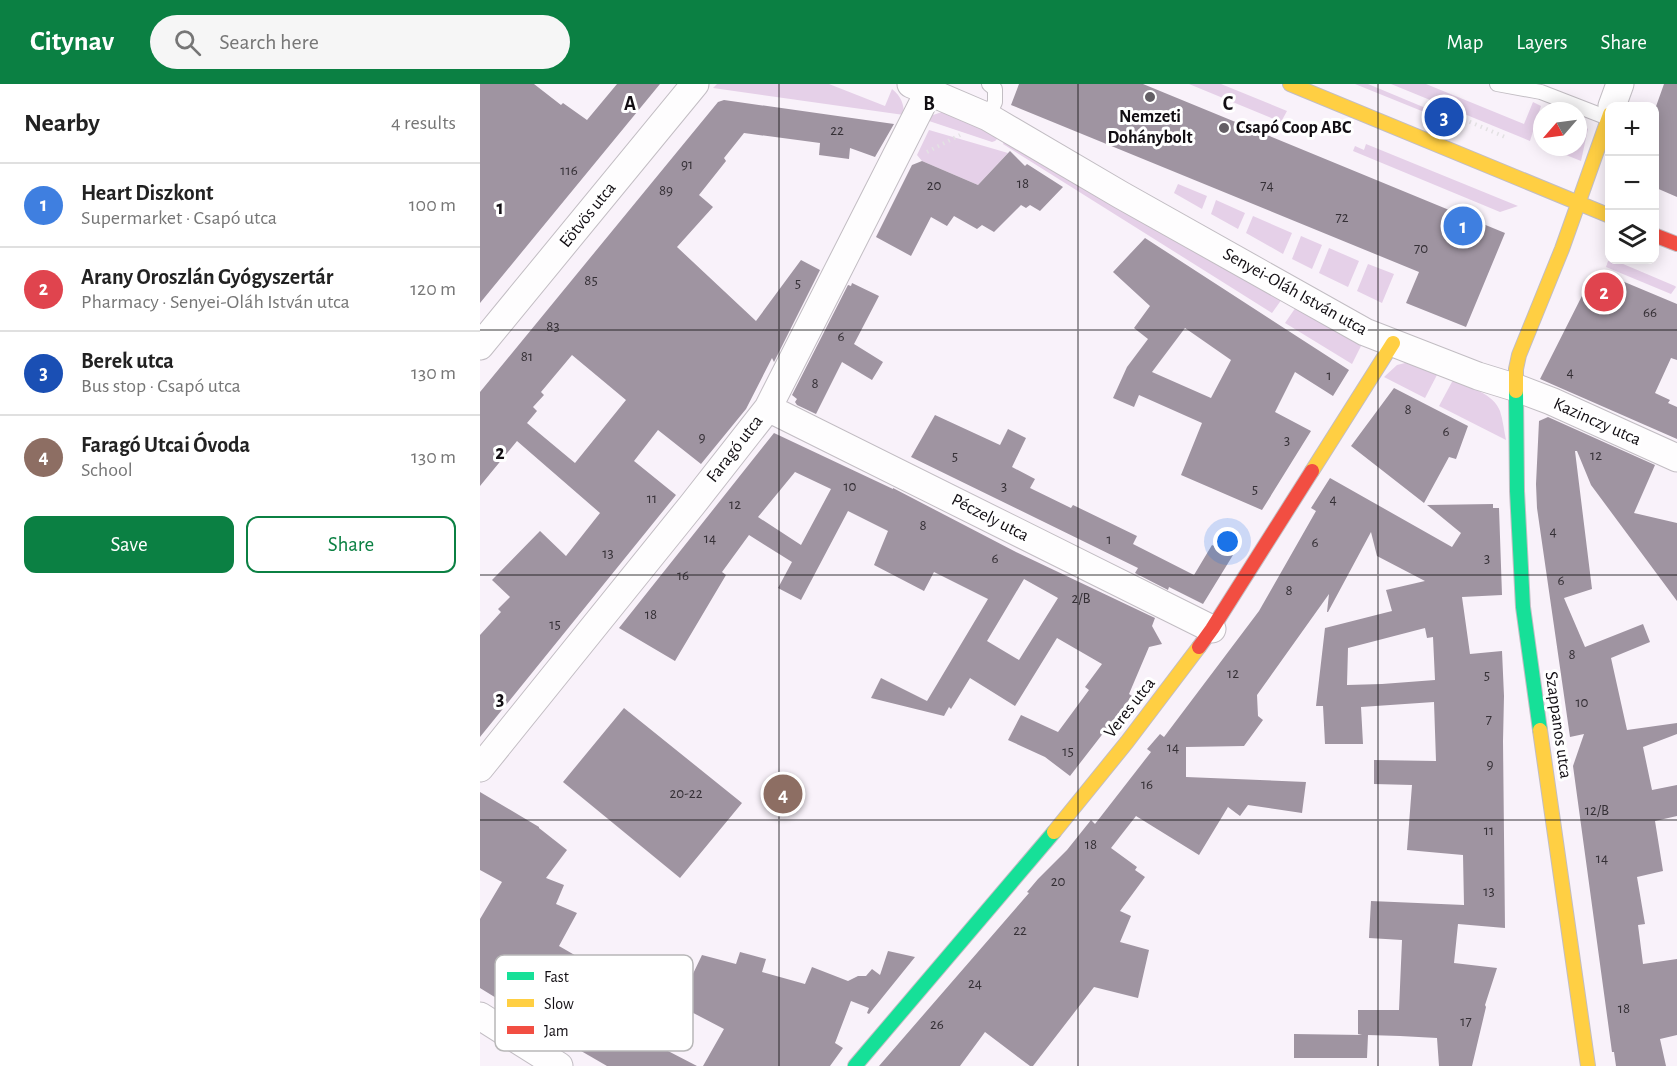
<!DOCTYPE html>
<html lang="en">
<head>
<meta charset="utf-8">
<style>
	:root { --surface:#fff; --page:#f6f6f6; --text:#222; --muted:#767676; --line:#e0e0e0; --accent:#0b8043 }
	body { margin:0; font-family:"Alegreya Sans",sans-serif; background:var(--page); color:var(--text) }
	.controls { position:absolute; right:18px; top:18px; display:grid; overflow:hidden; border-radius:12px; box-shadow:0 3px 15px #0003 }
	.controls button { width:54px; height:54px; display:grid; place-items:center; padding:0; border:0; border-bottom:2px solid var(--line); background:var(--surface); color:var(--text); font:30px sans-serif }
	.compass { position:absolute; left:1053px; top:18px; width:54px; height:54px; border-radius:50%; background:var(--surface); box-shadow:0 3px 15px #0003; rotate:242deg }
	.you { position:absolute; left:748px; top:458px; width:21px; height:21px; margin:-15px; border:4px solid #fff; border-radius:50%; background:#1a73e8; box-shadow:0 0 0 9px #1a73e833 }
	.badge { display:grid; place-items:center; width:39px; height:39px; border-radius:50%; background:var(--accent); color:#fff; font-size:20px; font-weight:700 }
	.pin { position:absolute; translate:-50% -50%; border:3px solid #fff; box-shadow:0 2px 6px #0006 }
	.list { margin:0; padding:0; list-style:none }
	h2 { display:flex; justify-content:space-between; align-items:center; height:78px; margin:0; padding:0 24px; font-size:26px }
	h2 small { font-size:20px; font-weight:400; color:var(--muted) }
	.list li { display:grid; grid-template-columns:39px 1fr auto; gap:18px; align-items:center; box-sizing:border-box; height:84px; padding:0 24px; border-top:2px solid var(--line) }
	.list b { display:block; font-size:22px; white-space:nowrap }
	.list p { margin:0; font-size:20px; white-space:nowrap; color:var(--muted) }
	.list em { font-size:20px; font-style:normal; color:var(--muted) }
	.actions { display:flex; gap:12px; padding:18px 24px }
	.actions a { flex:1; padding:14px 0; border:2px solid var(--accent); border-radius:12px; text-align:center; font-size:21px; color:var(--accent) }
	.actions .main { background:var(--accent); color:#fff }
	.icon { flex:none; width:33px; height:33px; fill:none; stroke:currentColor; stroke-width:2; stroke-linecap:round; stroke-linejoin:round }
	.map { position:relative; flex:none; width:1197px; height:982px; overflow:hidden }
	header { display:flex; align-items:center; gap:36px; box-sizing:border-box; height:84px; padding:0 30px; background:var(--accent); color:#fff }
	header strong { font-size:28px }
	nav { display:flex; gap:33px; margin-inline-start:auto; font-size:21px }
	.search { width:420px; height:54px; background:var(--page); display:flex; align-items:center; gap:15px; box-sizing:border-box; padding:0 21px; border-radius:33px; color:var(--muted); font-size:22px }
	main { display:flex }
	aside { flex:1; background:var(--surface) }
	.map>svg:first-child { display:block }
	.green { fill:#e5d0e8 }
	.building { fill:#9f94a1; fill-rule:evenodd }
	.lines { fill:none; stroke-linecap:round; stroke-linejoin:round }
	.lane-casing { stroke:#c2bdc3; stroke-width:16 }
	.street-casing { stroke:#c2bdc3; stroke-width:29 }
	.fast-casing { stroke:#c2bdc3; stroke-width:16 }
	.slow-casing { stroke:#c2bdc3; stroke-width:16 }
	.jam-casing { stroke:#c2bdc3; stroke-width:16 }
	.path { stroke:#e3e1e3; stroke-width:4; stroke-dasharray:1.5 4.5; stroke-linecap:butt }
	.lane { stroke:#fefdfe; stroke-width:14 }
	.street { stroke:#fefdfe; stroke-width:27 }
	.fast { stroke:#16e098; stroke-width:14 }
	.slow { stroke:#ffcf43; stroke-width:14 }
	.jam { stroke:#f24e42; stroke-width:14 }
	.grid { fill:none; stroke:#120e13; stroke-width:1.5; stroke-opacity:0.55 }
	.poi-dot { fill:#635e64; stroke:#fff; stroke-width:2 }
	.labels { text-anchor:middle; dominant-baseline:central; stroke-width:6; stroke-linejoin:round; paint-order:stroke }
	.number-label { font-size:15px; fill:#353036 }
	.poi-label { font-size:18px; font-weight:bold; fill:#120e13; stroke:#fff }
	.street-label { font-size:18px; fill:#120e13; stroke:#fff }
	.key { fill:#fff; stroke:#b8b7b8; stroke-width:1.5 }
	.key-label { font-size:16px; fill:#120e13 }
	.grid-label { font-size:20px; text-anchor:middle; font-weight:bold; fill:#120e13; stroke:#fff; stroke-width:6; stroke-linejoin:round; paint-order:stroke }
</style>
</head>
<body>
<header>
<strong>Citynav</strong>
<div class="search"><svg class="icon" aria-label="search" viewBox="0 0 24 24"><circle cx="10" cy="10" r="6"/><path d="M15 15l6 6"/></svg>Search here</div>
<nav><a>Map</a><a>Layers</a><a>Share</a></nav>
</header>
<main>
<aside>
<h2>Nearby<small>4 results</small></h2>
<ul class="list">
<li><span class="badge" style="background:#3f7fe0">1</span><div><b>Heart Diszkont</b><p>Supermarket · Csapó utca</p></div><em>100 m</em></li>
<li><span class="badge" style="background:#e0444e">2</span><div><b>Arany Oroszlán Gyógyszertár</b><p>Pharmacy · Senyei-Oláh István utca</p></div><em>120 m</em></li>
<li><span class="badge" style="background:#1a4fb4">3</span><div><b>Berek utca</b><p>Bus stop · Csapó utca</p></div><em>130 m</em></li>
<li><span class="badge" style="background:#8d6e63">4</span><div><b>Faragó Utcai Óvoda</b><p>School</p></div><em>130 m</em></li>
</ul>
<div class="actions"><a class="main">Save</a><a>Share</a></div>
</aside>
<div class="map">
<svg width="1197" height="982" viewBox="0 0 1197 982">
	<rect width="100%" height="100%" fill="#f9f2fa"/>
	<path class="green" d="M237,0H349L405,22L412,5C421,12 424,20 424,31L233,4Z
		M709,0H741L807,27L801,38Z
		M875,0H888L960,30L959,34Z
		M911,0H946L1044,40L1053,18L1061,22L1050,57Z
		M462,28L470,29L518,54L515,57L512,58L446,36L450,32Z
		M1098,36L1101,38L1108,45L1101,77L1066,63H1098Z
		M449,46L528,69L498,101L442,77L437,71Z
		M524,58L802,215L792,229L523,60Z
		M886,60L1038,122L1020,128L873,67L875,62L884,66Z
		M698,100L727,112L722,125L694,109Z
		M736,116L765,129L758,145L731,130Z
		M773,132L812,149L803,170L766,149Z
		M821,152L842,161L832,185L812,175Z
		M849,164L879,177L868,203L839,189Z
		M1129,174L1195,202L1196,203L1191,210L1126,183Z
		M888,180L914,190L902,219L877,207Z
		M816,223L882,260L872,280L805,239Z
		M929,278L958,289L945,314L904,293L917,281Z
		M973,296C988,302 1014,310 1020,327C1023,336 1024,347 1026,356L959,322Z"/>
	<path class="building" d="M0,0H54L81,21L83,19L107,36L137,0H180L0,219Z
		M539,0H663L1025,149L986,243L926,219L939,188L531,21Z
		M1184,0H1197V113L1174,103V28Z
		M244,16L414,40L395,73L370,64L369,75L339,71L340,59L264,49L244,74L246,77L219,111L233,123L197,163L276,237L321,176L340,186L294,278L292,274L266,325L221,380L178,346L154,377L196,411L0,653V551L21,528L18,525L30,513L12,496L60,447L86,472L120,429L37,357L0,402V308L238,18ZM92,271L146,316L95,379L47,339L57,327L53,323L64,311L61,308Z
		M530,67L545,82L547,80L583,103L560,127L550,121L546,124L541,121L514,148L502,141L497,145L474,132L467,142L451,133L431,172L396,153L432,81L442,77L498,101Z
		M665,154L869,286L853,312L815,288L795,328L831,347L782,426L701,391L722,339L659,311L654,323L633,314L647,283L668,255L654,244L670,222L633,188ZM705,244L751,276L731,314L672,288Z
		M1123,189L1197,220V276L1191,274L1175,309L1190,316L1188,319L1197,323V355L1060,295L1111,194Z
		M372,199L399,212L374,260L403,278L392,296L362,278L336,330L317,321L315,318L317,315L312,311L368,201L371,202Z
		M914,304L988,342L976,375L969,373L944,419L871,362Z
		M455,331L520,361L528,345L546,354L532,383L555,395L550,404L591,424L593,421L657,452L653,460L714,491L732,461L753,471L723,520L689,503L688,506L655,489L658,484L431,373Z
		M1068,333L1175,381L1154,429L1197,439V517L1111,401L1097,367H1095L1112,505L1084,514L1105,563L1163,540L1170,558L1131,574L1147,646L1197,639V650L1163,663L1172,706L1197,701V732L1175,737L1183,787L1157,793L1165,840L1158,841L1163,880L1197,875V951L1180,955L1186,982H1136L1134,968H1132L1093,682L1104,650L1090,653L1057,424L1056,400L1059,337Z
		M294,349L413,405V404L536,468L675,534L672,542L682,560L669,563L649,610L652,612L590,692L565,673L528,656L541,631L578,648L609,606L605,603L622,580L577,554L535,622L490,594L471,625L469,623L464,632L391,614L401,594L447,617L508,515L454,488L444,507L394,481L408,447L368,427L321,516L298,504L312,478L269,451L242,488L246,491L195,577L139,544ZM315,388L351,405L321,461L278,433ZM544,495L578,514L539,576L507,557Z
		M850,394L972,463L981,449L947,421L1013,420V424H1019L1022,511L982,513L990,570L1022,567L1024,612L1023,657L1025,844L978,840L974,879L1017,884L1005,921L1006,923L992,982H959L957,954L920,952L888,951L887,974H814V950L882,951L878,950V926H919L922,856L889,854L891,817L984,821L983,771L927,766L932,701L894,700V676L956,677L954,618L881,623L883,660H845L843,622H836L845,544L912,527L906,506L945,497L897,472L891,448L848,528H847L849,510L777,611L778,632L783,636L764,662L706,663V693L826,698L822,729L768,721L760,732L748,723L719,771L656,732L631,764L657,783L655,786L665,793L640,827L651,832L640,858L669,866L658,914L614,903L553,982H550L505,948L480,982H399L549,809L547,808L558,795L587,766L611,736L615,740L671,668L667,665L680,650L684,653L779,527L836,427L831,424ZM945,544L947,554L953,553L955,596L902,600L867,601L868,564Z
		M144,624L262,719L200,794L83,698Z
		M0,708L59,743V744L87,766L66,794L84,801L76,820L97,829L79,862L150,903L149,904L206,934L188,967L217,982H127L89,960L90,957L42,930L0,904V835L22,798L0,786Z
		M408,867L435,873L389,930L387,929L389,924L371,917L355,959L363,964L350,982H223L244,945L198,921L222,871L256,880L260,868L286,875L282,888L325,900L332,883L368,897L378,892H386L392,885L400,891Z"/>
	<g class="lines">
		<g class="lane-casing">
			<path id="lane" d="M1017,0L1061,8L1128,34
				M508,33L515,18V5L509,0"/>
		</g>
		<g class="street-casing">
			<path id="street" d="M431,0L508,33L641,111L885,248L998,292L1037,304L1071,317L1197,374
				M1132,22L1140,0
				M0,262L215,0
				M288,324L732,545
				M0,684L212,421L288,324L449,7
				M0,932L79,982"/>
		</g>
		<g class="fast-casing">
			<path id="fast" d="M1036,307L1037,407L1043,523L1060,646
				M375,982L574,748"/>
		</g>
		<g class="slow-casing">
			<path id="slow" d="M810,0L1130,132
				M1036,307V285L1039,271L1082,165L1130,30
				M832,387L913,259
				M1060,646L1108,982
				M574,748L647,658L719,563"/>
		</g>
		<g class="jam-casing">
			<path id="jam" d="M1174,151L1197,160
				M719,563L732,545L832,387"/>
		</g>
		<path class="path" d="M962,26L1025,53
			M447,68L480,51"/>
		<use href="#lane" class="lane"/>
		<use href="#street" class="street"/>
		<use href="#fast" class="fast"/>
		<use href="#slow" class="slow"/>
		<use href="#jam" class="jam"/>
	</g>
	<path class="grid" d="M299,0V982M598,0V982M898,0V982M0,246H1197M0,491H1197M0,736H1197"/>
	<g class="poi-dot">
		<circle cx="670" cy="13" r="6"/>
		<circle cx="744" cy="44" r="6"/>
	</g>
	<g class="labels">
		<g class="number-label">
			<text x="357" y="46">22</text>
			<text x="207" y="80">91</text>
			<text x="89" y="86">116</text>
			<text x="543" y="99">18</text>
			<text x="454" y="101">20</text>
			<text x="787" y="101">74</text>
			<text x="186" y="106">89</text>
			<text x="862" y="133">72</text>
			<text x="941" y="164">70</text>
			<text x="111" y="196">85</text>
			<text x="318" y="199">5</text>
			<text x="1170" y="228">66</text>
			<text x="73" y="242">83</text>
			<text x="361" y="252">6</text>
			<text x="47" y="272">81</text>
			<text x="1090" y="288">4</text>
			<text x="849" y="291">1</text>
			<text x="335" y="299">8</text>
			<text x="928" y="325">8</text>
			<text x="966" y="347">6</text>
			<text x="222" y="353">9</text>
			<text x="807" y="356">3</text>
			<text x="1116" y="371">12</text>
			<text x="475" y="372">5</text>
			<text x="370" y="402">10</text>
			<text x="524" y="402">3</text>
			<text x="775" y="405">5</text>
			<text x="172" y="414">11</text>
			<text x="853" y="415">4</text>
			<text x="255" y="420">12</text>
			<text x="443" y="441">8</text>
			<text x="1073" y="447">4</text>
			<text x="230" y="454">14</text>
			<text x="629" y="455">1</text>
			<text x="835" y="458">6</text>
			<text x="128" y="469">13</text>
			<text x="515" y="474">6</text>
			<text x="1007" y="474">3</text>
			<text x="203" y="491">16</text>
			<text x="1081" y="496">6</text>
			<text x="809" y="506">8</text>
			<text x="601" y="514">2/B</text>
			<text x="171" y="530">18</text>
			<text x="75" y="540">15</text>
			<text x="1092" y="570">8</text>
			<text x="753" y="589">12</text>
			<text x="1007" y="591">5</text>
			<text x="1102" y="618">10</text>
			<text x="1009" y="635">7</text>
			<text x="693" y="663">14</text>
			<text x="588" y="667">15</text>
			<text x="1010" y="680">9</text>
			<text x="667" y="700">16</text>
			<text x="206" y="709">20-22</text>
			<text x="1117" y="726">12/B</text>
			<text x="1009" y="746">11</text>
			<text x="611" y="760">18</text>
			<text x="1122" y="774">14</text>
			<text x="578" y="797">20</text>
			<text x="1009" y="807">13</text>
			<text x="540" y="846">22</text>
			<text x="495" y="899">24</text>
			<text x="1144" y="924">18</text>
			<text x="986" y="937">17</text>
			<text x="457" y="940">26</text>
		</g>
		<g class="poi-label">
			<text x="670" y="33">Nemzeti<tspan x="670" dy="21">Dohánybolt</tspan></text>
			<text x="756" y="44" text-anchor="start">Csapó Coop ABC</text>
		</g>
		<g class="street-label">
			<text transform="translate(108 131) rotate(-51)">Eötvös utca</text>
			<text transform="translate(815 208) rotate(29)">Senyei-Oláh István utca</text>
			<text transform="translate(1117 338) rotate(24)">Kazinczy utca</text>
			<text transform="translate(255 365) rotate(-52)">Faragó utca</text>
			<text transform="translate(510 434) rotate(27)">Péczely utca</text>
			<text transform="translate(650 624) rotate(-52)">Veres utca</text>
			<text transform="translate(1078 641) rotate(82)">Szappanos utca</text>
		</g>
	</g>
	<rect x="15" y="871" width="198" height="96" rx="9" class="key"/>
	<rect x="27" y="888" width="27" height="8" fill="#16e098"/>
	<rect x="27" y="915" width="27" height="8" fill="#ffcf43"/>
	<rect x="27" y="942" width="27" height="8" fill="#f24e42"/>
	<g class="key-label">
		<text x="64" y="898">Fast</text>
		<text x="64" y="925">Slow</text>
		<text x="64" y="952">Jam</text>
	</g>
	<g class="grid-label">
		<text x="150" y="26">A</text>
		<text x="449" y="26">B</text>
		<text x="748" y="26">C</text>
		<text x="20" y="130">1</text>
		<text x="20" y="375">2</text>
		<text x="20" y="621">3</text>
	</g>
</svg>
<div class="controls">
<button>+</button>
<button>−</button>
<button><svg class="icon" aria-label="layers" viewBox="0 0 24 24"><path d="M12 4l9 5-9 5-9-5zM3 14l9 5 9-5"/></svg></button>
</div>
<svg class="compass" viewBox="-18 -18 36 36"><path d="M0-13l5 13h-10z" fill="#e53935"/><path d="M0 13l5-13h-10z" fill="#767676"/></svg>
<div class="you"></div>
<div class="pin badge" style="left:983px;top:142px;background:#3f7fe0">1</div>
<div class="pin badge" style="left:1124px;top:208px;background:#e0444e">2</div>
<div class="pin badge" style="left:964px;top:33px;background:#1a4fb4">3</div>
<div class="pin badge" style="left:303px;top:710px;background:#8d6e63">4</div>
</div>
</main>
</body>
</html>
